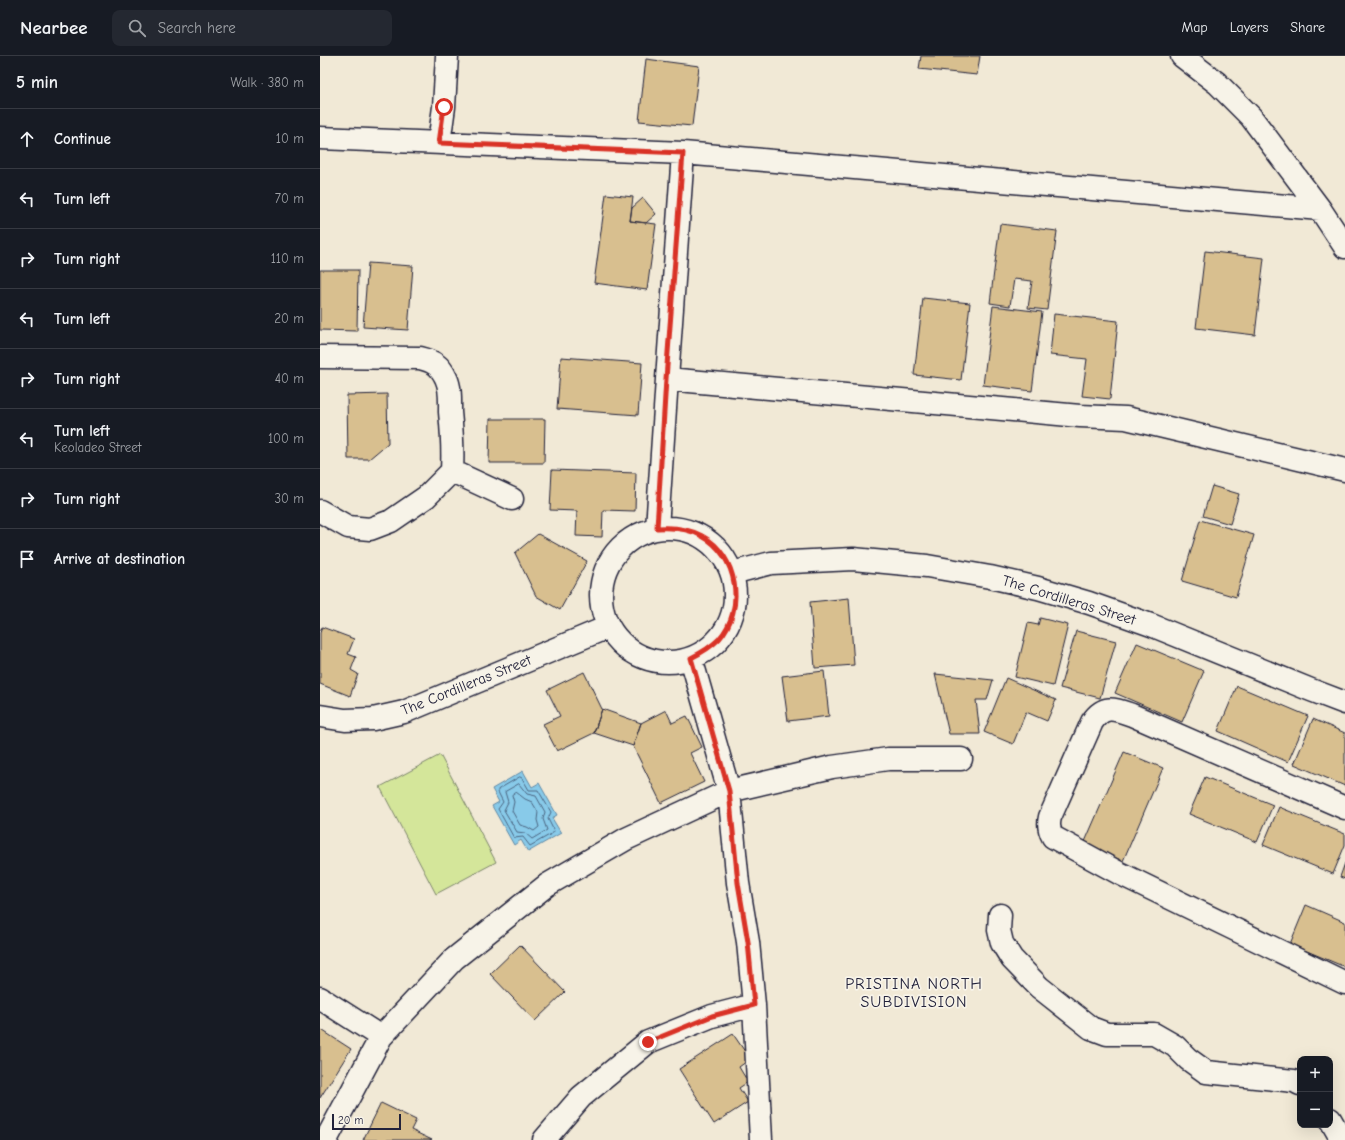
<!DOCTYPE html>
<html lang="en">
<head>
<meta charset="utf-8">
<style>
	:root { --surface:#171b24; --page:#242831; --text:#f1f3f6; --muted:#9ea1a6; --line:#363941 }
	body { margin:0; font-family:"Comic Neue",sans-serif; background:var(--page); color:var(--text) }
	.controls { position:absolute; right:12px; bottom:12px; display:grid; overflow:hidden; border-radius:8px; box-shadow:0 4px 16px #0002 }
	.controls button { width:36px; height:36px; display:grid; place-items:center; padding:0; border:0; border-bottom:1px solid var(--line); background:var(--surface); color:var(--text); font:20px sans-serif }
	.scale { position:absolute; left:12px; bottom:10px; width:69px; box-sizing:border-box; padding-left:4px; border:2px solid #22223b; border-top:0; font-size:11px; line-height:14px; white-space:nowrap; color:#22223b; -webkit-text-stroke:3px #f7f3e8; paint-order:stroke }
	.stop { position:absolute; width:12px; height:12px; margin:-9px; border:3px solid #d93025; border-radius:50%; background:#fff }
	.stop.end { background:#d93025; border-color:#fff; box-shadow:0 1px 4px #0008 }
	.list { margin:0; padding:0; list-style:none }
	h2 { display:flex; justify-content:space-between; align-items:center; height:52px; margin:0; padding:0 16px; font-size:17px }
	h2 small { font-size:13px; font-weight:400; color:var(--muted) }
	.list li { display:grid; grid-template-columns:26px 1fr auto; gap:12px; align-items:center; box-sizing:border-box; height:60px; padding:0 16px; border-top:1px solid var(--line) }
	.list b { display:block; font-size:15px; white-space:nowrap }
	.list p { margin:0; font-size:13px; white-space:nowrap; color:var(--muted) }
	.list em { font-size:13px; font-style:normal; color:var(--muted) }
	.icon { flex:none; width:22px; height:22px; fill:none; stroke:currentColor; stroke-width:2; stroke-linecap:round; stroke-linejoin:round }
	.map { position:relative; flex:none; width:1025px; height:1084px; overflow:hidden }
	header { display:flex; align-items:center; gap:24px; box-sizing:border-box; height:56px; padding:0 20px; background:var(--surface); border-bottom:1px solid var(--line) }
	header strong { font-size:19px }
	nav { display:flex; gap:22px; margin-inline-start:auto; font-size:14px }
	.search { width:280px; height:36px; background:var(--page); display:flex; align-items:center; gap:10px; box-sizing:border-box; padding:0 14px; border-radius:8px; color:var(--muted); font-size:15px }
	main { display:flex }
	aside { flex:1; background:var(--surface) }
	.map>svg:first-child { display:block }
	.green { fill:#d4e69a; stroke:#7b846a }
	.water { fill:#88cae9; stroke:#5f87a3 }
	.lines { fill:none; stroke-linecap:round; stroke-linejoin:round }
	.shore { stroke:#4b6581; stroke-width:1 }
	.building { fill:#d8bf8f; stroke:#22223b }
	.street-casing { stroke:#22223b; stroke-width:25 }
	.street { stroke:#f7f3e8; stroke-width:22 }
	.route { stroke:#d93025; stroke-width:5 }
	.labels { text-anchor:middle; dominant-baseline:central; stroke-width:3.5; stroke-linejoin:round; paint-order:stroke }
	.street-label { font-size:15px; fill:#22223b; stroke:#f7f3e8 }
	.neighbourhood-label { font-size:16px; letter-spacing:1px; fill:#22223b; stroke:#f7f3e8 }
</style>
</head>
<body>
<header>
<strong>Nearbee</strong>
<div class="search"><svg class="icon" aria-label="search" viewBox="0 0 24 24"><circle cx="10" cy="10" r="6"/><path d="M15 15l6 6"/></svg>Search here</div>
<nav><a>Map</a><a>Layers</a><a>Share</a></nav>
</header>
<main>
<aside>
<h2>5 min<small>Walk · 380 m</small></h2>
<ul class="list">
<li><svg class="icon" aria-label="ahead" viewBox="0 0 24 24"><path d="M12 20V5M6 11l6-6 6 6"/></svg><div><b>Continue</b></div><em>10 m</em></li>
<li><svg class="icon" aria-label="left" viewBox="0 0 24 24"><path d="M17 20v-9H6M10 6l-5 5 5 5"/></svg><div><b>Turn left</b></div><em>70 m</em></li>
<li><svg class="icon" aria-label="right" viewBox="0 0 24 24"><path d="M7 20v-9h11M14 6l5 5-5 5"/></svg><div><b>Turn right</b></div><em>110 m</em></li>
<li><svg class="icon" aria-label="left" viewBox="0 0 24 24"><path d="M17 20v-9H6M10 6l-5 5 5 5"/></svg><div><b>Turn left</b></div><em>20 m</em></li>
<li><svg class="icon" aria-label="right" viewBox="0 0 24 24"><path d="M7 20v-9h11M14 6l5 5-5 5"/></svg><div><b>Turn right</b></div><em>40 m</em></li>
<li><svg class="icon" aria-label="left" viewBox="0 0 24 24"><path d="M17 20v-9H6M10 6l-5 5 5 5"/></svg><div><b>Turn left</b><p>Keoladeo Street</p></div><em>100 m</em></li>
<li><svg class="icon" aria-label="right" viewBox="0 0 24 24"><path d="M7 20v-9h11M14 6l5 5-5 5"/></svg><div><b>Turn right</b></div><em>30 m</em></li>
<li><svg class="icon" aria-label="arrive" viewBox="0 0 24 24"><path d="M6 21V4h12l-3 4 3 4H6"/></svg><div><b>Arrive at destination</b></div></li>
</ul>
</aside>
<div class="map">
<svg width="1025" height="1084" viewBox="0 0 1025 1084">
	<rect width="100%" height="100%" fill="#f1e9d6"/>
	<filter id="ink" filterUnits="userSpaceOnUse"><feTurbulence type="fractalNoise" baseFrequency=".025" numOctaves="2"/><feDisplacementMap in="SourceGraphic" scale="8" xChannelSelector="R" yChannelSelector="G"/><feConvolveMatrix kernelMatrix="1 2 1 2 8 2 1 2 1" color-interpolation-filters="sRGB"/></filter>
	<g filter="url(#ink)">
		<path class="green" d="M120,699L176,806L116,838L60,731Z"/>
		<path class="water" d="M203,715L212,731L219,727L237,759L232,762L241,777L208,796L201,784L194,789L172,750L179,746L172,733Z"/>
		<g class="lines">
			<path class="shore" d="M200,721L202,722L209,734H218L231,756L228,763L234,775L233,777L210,790L203,781L194,782L178,753L183,746L178,736V734Z
				M199,728L207,738L216,740L225,756L223,763L227,774L212,783L205,777L197,776L184,754L188,746L185,736Z
				M196,736L205,743L212,746L218,756L217,764L219,771L214,775L207,771L200,769L192,755L194,746L192,739Z"/>
		</g>
		<path class="building" d="M601,0H660L657,19L599,13Z
			M326,3L379,10L372,70L319,65Z
			M286,138L313,141L310,165L336,168L327,234L274,227Z
			M323,142L336,158L326,167L310,165L312,152Z
			M680,168L737,175L727,254L708,252L712,225L694,223L690,250L670,247Z
			M885,195L944,202L935,279L876,272Z
			M48,207L93,210L88,274L43,271Z
			M0,214H38L37,275L0,274Z
			M603,242L650,247L641,324L594,319Z
			M673,250L722,256L712,335L663,329Z
			M734,258L798,265L790,343L762,340L767,303L730,299Z
			M241,301L322,307L318,359L237,353Z
			M67,338L68,387L49,403H28L27,339Z
			M170,363H225L224,407H169Z
			M232,414L316,417L315,455L283,454L282,481L256,480L257,455L230,454Z
			M892,430L919,438L910,468L883,460Z
			M880,464L934,479L916,541L862,525Z
			M218,478L267,505L240,554L216,540L195,497Z
			M529,542L534,609L495,612L490,546Z
			M720,562L748,569L733,630L695,621L708,567L718,569Z
			M2,571L34,583L28,598L36,601L31,614L38,618L30,640L0,628V577Z
			M756,575L796,585L780,642L740,632Z
			M817,587L884,615L862,666L795,637Z
			M504,615L509,660L468,665L462,620Z
			M264,616L282,653L274,677L237,695L223,668L240,660L227,634Z
			M615,618L673,624L667,644H656L660,678H629Z
			M686,622L736,644L727,665L706,656L693,688L664,676Z
			M917,630L988,660L968,706L898,675Z
			M282,653L321,667L313,690L274,677Z
			M346,654L352,667L367,660L382,691L370,697L384,726L341,747L313,690L321,667Z
			M993,663L1025,677V730L974,708Z
			M804,696L843,712L803,805L764,788Z
			M885,721L953,749L937,786L869,758Z
			M959,751L1025,778V789L1013,818L943,789Z
			M1025,807V823L1020,821Z
			M986,849L1025,866V911L970,888Z
			M200,889L245,936L215,965L170,918Z
			M0,973L31,993L0,1042Z
			M413,978L430,1003L419,1011L428,1026L419,1032L428,1046L394,1068L359,1013Z
			M61,1047L96,1064L91,1074L112,1084H43Z"/>
		<g class="lines">
			<g class="street-casing">
				<path id="street" d="M862,0L897,27L931,61L1000,153L1025,191
					M0,82L363,97L1000,153
					M119,87L124,51L127,0
					M0,301L100,302C113,305 120,309 126,322C131,332 130,345 130,356C132,376 133,396 132,415L106,441L71,465L50,473L28,471L0,455
					M347,323L760,360L806,362L1025,414
					M132,415L192,443
					M281 539a67 67 0 1 1 134 0a67 67 0 1 1-134 0Z
					M337,472L347,323L363,97
					M412,517L451,507L533,503L607,510L670,521L718,532L769,547L831,569L991,634L1025,647
					M371,602L409,735L418,827L428,886L434,949L441,1084
					M0,660L25,664L53,663L84,656L288,571
					M1025,752L812,659C795,653 784,648 772,666L730,761C728,769 729,774 733,781L799,817L1025,927
					M680,859L679,874L682,887L692,903L719,931L771,972L787,978H834L855,990L868,1003L886,1016L974,1025L980,1028
					M0,942L61,981
					M1010,1063L1022,1084
					M6,1084L61,981L134,903L227,829L306,783L409,735L512,711L568,703H641
					M224,1084L261,1041L328,986L392,960L434,949"/>
			</g>
			<use href="#street" class="street"/>
		</g>
	</g>
	<g class="lines" filter="url(#ink)">
		<path class="route" d="M124,51L119,87L363,97L346,323L337,472C353,471 368,472 382,480C418,499 426,553 399,583C390,592 381,597 371,602L409,735L418,827L428,886L434,949L392,960L328,986"/>
	</g>
	<g class="labels">
		<g class="street-label">
			<text transform="translate(749 544) rotate(17)">The Cordilleras Street</text>
			<text transform="translate(146 629) rotate(-22)">The Cordilleras Street</text>
		</g>
		<g class="neighbourhood-label">
			<text x="594" y="928">PRISTINA NORTH<tspan x="594" dy="18">SUBDIVISION</tspan></text>
		</g>
	</g>
</svg>
<div class="controls">
<button>+</button>
<button>−</button>
</div>
<div class="scale">20 m</div>
<div class="stop" style="left:124px;top:51px"></div>
<div class="stop end" style="left:328px;top:986px"></div>
</div>
</main>
</body>
</html>
